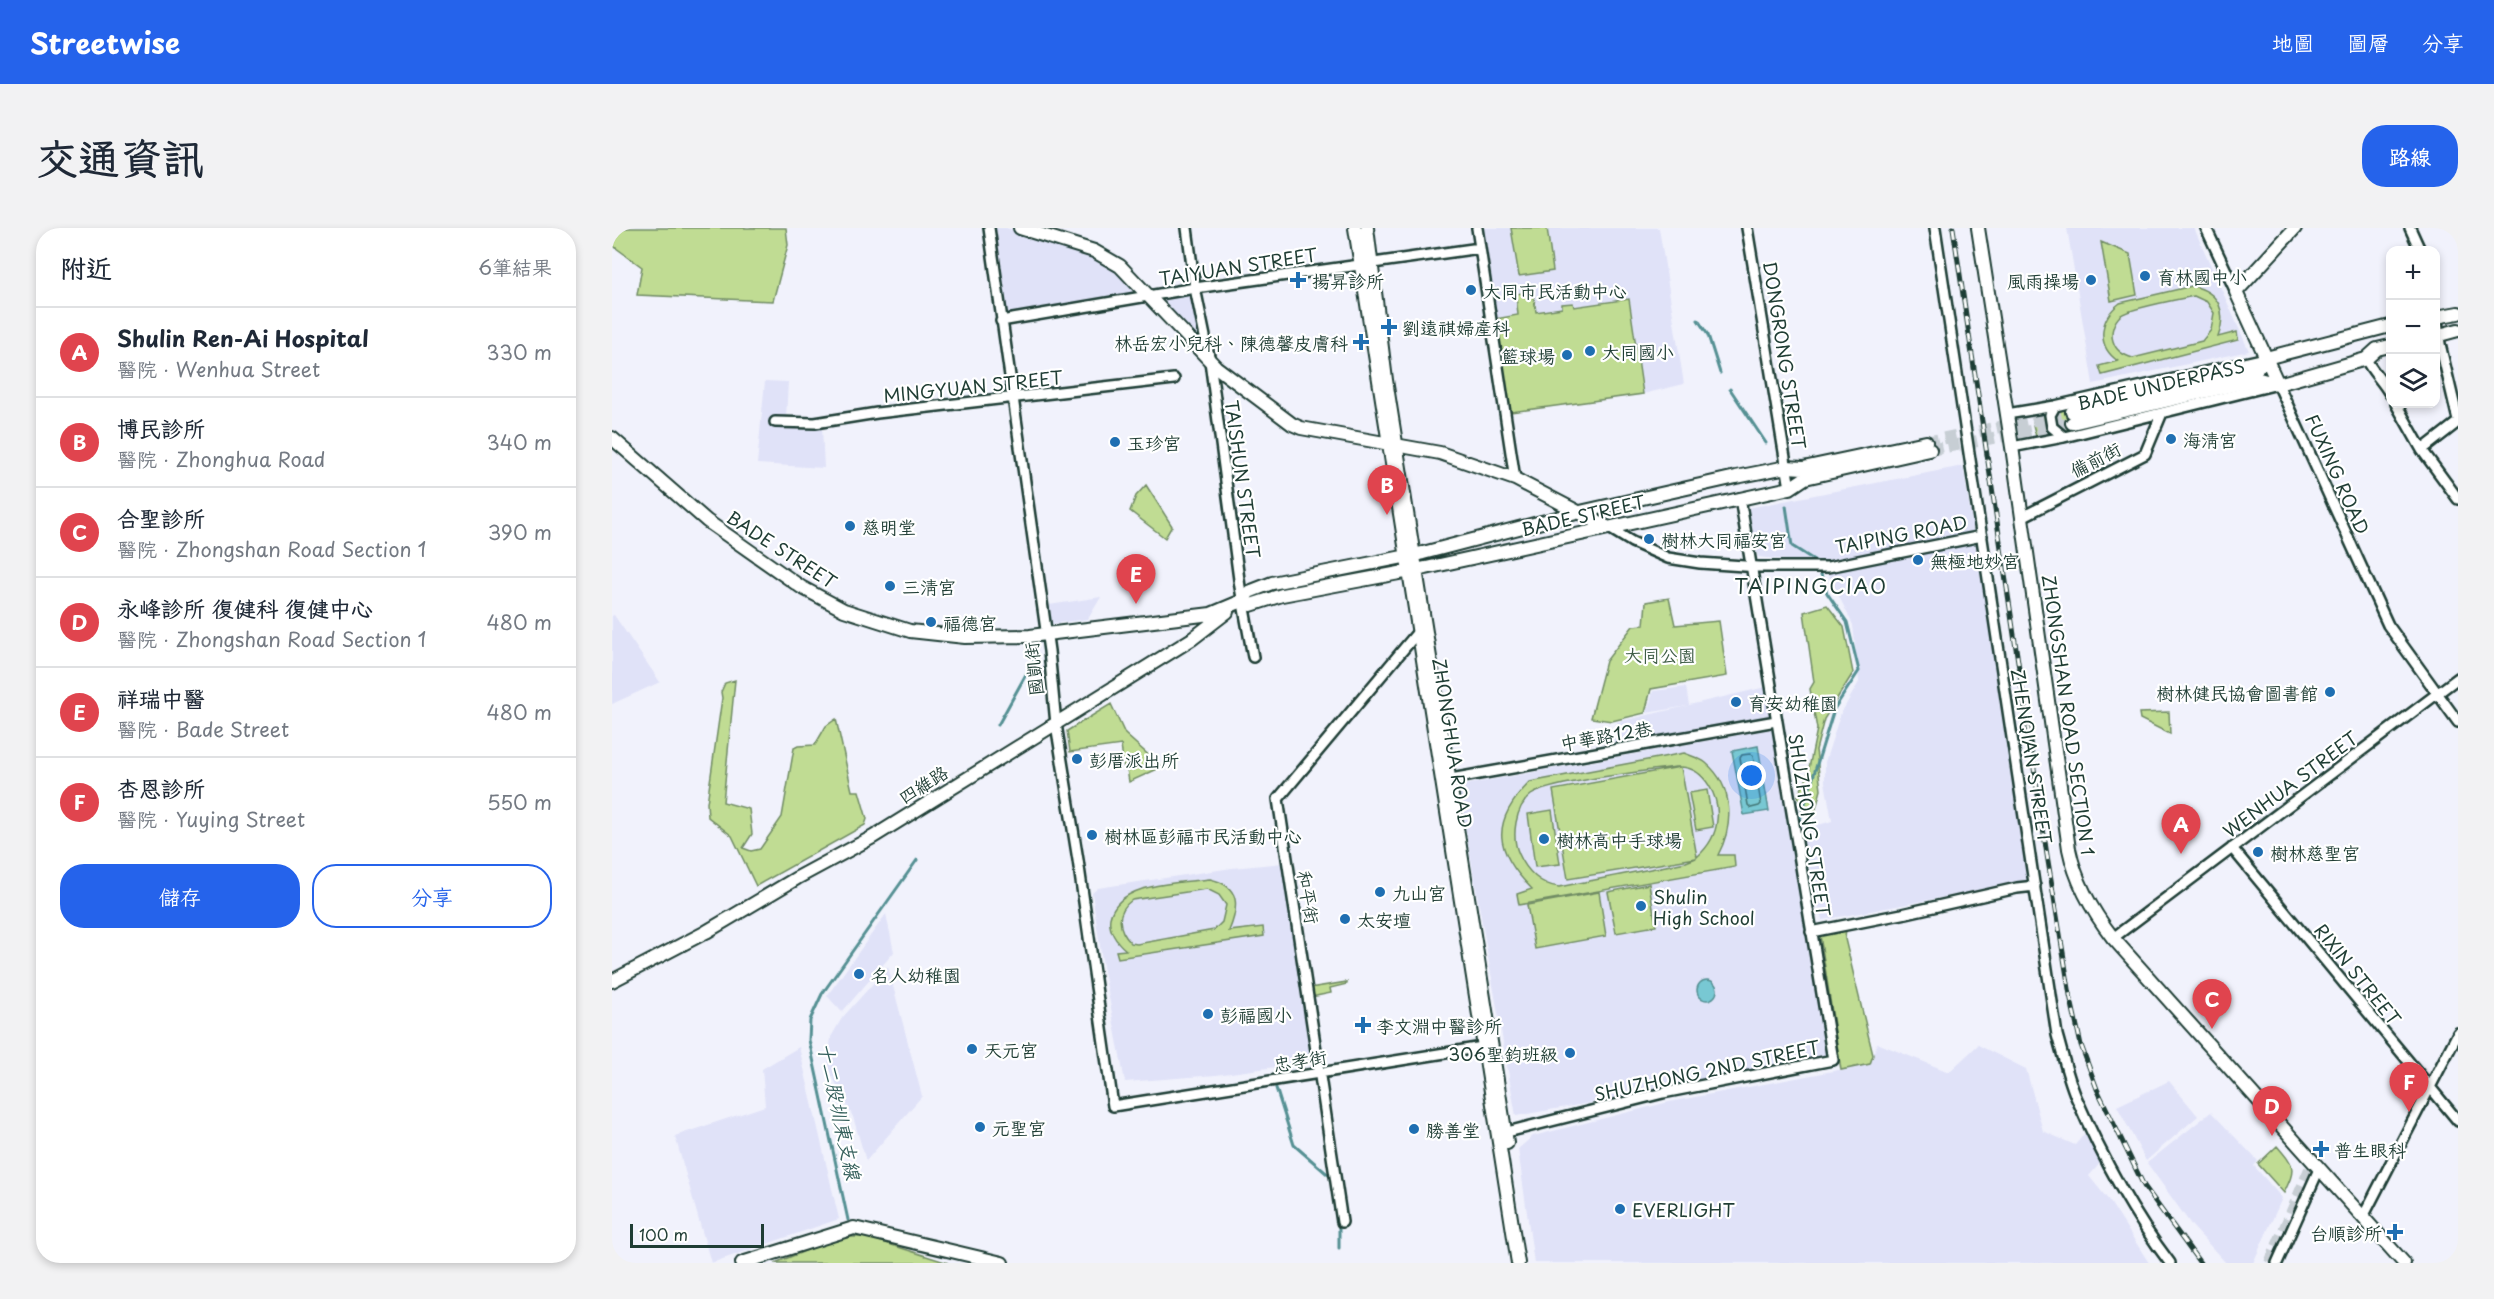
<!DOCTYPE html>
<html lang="zh-TW">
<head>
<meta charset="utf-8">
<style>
	:root { --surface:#fff; --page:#f2f2f3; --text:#1f2937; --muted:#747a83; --line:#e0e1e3; --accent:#2563eb }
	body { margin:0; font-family:"Playpen Sans","LXGW WenKai TC",sans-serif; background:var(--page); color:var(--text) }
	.controls { position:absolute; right:18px; top:18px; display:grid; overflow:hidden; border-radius:12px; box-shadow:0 3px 9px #0003 }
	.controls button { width:54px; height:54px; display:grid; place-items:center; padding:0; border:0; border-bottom:2px solid var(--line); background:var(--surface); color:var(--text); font:30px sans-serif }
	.scale { position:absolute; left:18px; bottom:15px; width:134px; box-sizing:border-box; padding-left:6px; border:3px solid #1f3d34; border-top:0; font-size:16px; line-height:21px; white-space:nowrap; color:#1f3d34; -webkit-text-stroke:4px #fff; paint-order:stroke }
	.you { position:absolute; left:1140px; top:548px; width:21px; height:21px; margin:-15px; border:4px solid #fff; border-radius:50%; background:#1a73e8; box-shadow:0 0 0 9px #1a73e833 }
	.badge { display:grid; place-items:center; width:39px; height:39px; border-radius:50%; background:var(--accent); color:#fff; font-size:20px; font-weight:700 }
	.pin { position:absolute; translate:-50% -50px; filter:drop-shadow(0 2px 3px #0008) }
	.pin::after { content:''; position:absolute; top:32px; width:21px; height:18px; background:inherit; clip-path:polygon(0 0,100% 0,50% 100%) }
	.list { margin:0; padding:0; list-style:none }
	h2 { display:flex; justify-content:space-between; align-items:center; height:78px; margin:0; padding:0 24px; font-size:26px }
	h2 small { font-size:20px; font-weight:400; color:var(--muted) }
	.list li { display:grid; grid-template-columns:39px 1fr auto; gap:18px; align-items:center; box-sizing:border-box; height:90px; padding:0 24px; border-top:2px solid var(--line) }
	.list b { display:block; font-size:22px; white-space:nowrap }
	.list p { margin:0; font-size:20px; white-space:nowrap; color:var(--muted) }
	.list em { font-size:20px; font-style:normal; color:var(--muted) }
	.actions { display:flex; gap:12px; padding:18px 24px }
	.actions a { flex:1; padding:14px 0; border:2px solid var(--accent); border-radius:24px; text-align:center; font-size:21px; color:var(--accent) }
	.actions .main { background:var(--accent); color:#fff }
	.icon { flex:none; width:33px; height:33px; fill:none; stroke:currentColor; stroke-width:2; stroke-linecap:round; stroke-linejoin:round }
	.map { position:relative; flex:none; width:1846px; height:1035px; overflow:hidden; border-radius:24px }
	header { display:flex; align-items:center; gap:36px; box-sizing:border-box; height:84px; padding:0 30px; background:var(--accent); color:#fff }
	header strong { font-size:28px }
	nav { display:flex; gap:33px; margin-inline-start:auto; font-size:21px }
	.intro { display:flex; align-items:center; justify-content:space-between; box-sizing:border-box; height:144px; padding:0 36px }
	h1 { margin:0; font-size:42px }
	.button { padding:15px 27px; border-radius:24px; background:var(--accent); color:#fff; font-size:21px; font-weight:700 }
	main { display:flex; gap:36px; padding:0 36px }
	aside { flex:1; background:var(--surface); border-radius:24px; box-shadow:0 3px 9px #0003 }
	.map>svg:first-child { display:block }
	.built { fill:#e0e2f8 }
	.green { fill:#c0dc93; stroke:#708c64; stroke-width:1.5; fill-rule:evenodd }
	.water { fill:#78c8d3; stroke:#549093; stroke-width:1.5 }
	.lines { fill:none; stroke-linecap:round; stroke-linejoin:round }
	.shore { stroke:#437574; stroke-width:1.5 }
	.stream { stroke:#549093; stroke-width:3 }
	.secondary-tunnel { stroke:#c7ced4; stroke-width:12; stroke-dasharray:12 6; stroke-linecap:butt }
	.street-casing { stroke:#1f3d34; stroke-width:14 }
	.secondary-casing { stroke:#1f3d34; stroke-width:16 }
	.street { stroke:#fff; stroke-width:9 }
	.secondary { stroke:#fff; stroke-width:12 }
	.rail-casing { stroke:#1f3d34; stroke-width:5 }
	.rail { stroke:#fff; stroke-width:3; stroke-dasharray:9; stroke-linecap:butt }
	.poi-dot { fill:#1f6fb2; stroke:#fff; stroke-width:2 }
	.labels { text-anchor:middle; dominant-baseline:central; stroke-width:4.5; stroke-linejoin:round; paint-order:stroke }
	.street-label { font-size:18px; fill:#1f3d34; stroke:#fff }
	.poi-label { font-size:18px; fill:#1f3d34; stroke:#fff; text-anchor:start }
	.park-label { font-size:18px; fill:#3f5d47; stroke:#fff }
	.neighbourhood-label { font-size:20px; letter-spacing:1.5px; fill:#1f3d34; stroke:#fff }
	.water-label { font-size:20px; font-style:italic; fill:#35605c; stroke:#fff }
</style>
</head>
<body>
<header>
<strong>Streetwise</strong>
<nav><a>地圖</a><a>圖層</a><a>分享</a></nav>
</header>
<div class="intro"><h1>交通資訊</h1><a class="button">路線</a></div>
<main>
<aside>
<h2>附近<small>6筆結果</small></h2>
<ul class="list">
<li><span class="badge" style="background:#e0444e">A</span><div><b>Shulin Ren-Ai Hospital</b><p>醫院 · Wenhua Street</p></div><em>330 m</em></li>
<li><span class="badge" style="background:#e0444e">B</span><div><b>博民診所</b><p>醫院 · Zhonghua Road</p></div><em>340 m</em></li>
<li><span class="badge" style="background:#e0444e">C</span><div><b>合聖診所</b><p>醫院 · Zhongshan Road Section 1</p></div><em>390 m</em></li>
<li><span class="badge" style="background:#e0444e">D</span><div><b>永峰診所 復健科 復健中心</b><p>醫院 · Zhongshan Road Section 1</p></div><em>480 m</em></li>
<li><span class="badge" style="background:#e0444e">E</span><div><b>祥瑞中醫</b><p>醫院 · Bade Street</p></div><em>480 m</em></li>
<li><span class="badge" style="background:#e0444e">F</span><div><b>杏恩診所</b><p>醫院 · Yuying Street</p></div><em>550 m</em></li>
</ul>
<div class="actions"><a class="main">儲存</a><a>分享</a></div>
</aside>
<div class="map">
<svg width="1846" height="1035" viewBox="0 0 1846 1035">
	<rect width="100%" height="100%" fill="#f1f2fc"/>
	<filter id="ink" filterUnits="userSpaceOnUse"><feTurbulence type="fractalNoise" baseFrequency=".0167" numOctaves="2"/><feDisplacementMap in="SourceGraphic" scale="12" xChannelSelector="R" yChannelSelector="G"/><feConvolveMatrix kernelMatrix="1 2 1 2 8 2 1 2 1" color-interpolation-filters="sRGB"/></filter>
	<g filter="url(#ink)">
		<path class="built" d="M381,0H394L480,25L506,41L527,68L391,87Z
			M872,0H1047L1072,156L1031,166L899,184L883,90Z
			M1455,0H1582L1637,123L1481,156Z
			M581,64L594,125L544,71Z
			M153,153L176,154L174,190L210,199L212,240L145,236Z
			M1351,238L1418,653L1210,692L1189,602L1220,593L1213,554V534L1228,487L1247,454L1241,397L1216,346L1184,333L1146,329L1136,280Z
			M489,369L476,391L439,396L437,377Z
			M2,387L48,454L0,476V388Z
			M1074,459L1077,477L1154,459L1159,488L1001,517L1005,494L1075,478L1035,485L1041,463Z
			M1160,501L1180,624L1221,832L904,888L846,558Z
			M671,635L700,834L604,847L513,854L491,738L480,665L486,660L620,640Z
			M274,686L282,724L230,784L215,768Z
			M276,739L310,868L254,933L241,889L216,840L219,809L230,790Z
			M1265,815L1337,844L1366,817L1414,841L1431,903L1463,917L1476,901L1490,933L1477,948L1498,974L1537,1035H922L906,921L921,908L1057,874L1258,836Z
			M187,819L227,991L99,1035L63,908L153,878L150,841Z
			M1557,853L1586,888L1534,933L1505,878Z
			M1599,884L1646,933L1642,938L1670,970L1641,1035H1614L1580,998L1535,935Z"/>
		<path class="green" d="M3,0H174L176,17L161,73L25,67L30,39L0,17Z
			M899,0H935L941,43L907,48Z
			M1489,14L1518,26L1525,67L1499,73Z
			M1580,58C1608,64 1615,84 1606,109L1625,104L1626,112L1490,147L1487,138L1506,133C1484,118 1487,91 1508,75ZM1582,68L1595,74L1602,85L1599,102L1590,113L1521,130C1511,127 1504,123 1501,113C1498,104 1502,93 1509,87C1518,80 1568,71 1582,68Z
			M921,63L924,84L950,80V76L961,75L962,79L1017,71L1031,166L899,184L883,91L906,87L904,66Z
			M1455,179L1459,206H1453L1444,200C1442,189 1445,184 1455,179Z
			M1435,184L1439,209L1425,212L1421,197L1428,195V192L1421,194L1420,187Z
			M534,257L560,298L553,310L518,283L524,268Z
			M1057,370L1063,397L1107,393L1115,448L1039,461L1033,485L1000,493L979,490L994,433L1021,398L1032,397L1034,374Z
			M1215,377L1232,399L1241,445L1212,491L1204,522L1209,562L1203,584L1191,587L1186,567L1195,550L1205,501L1198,461L1202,454L1192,384Z
			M123,452L111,574L137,581L140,606L131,620L139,623L148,621L170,589L182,520L186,518L203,517L214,498L224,491L240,563H247L255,591L253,597L144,658L120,608L96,589L95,575L110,470L109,464L113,455Z
			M499,476L513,506L550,539L517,554L515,541H512L509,517L458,524L455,503Z
			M1557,484L1558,506L1528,491L1527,485Z
			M1072,525C1079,528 1088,530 1094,535C1122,559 1122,597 1106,627H1122L1123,639L907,677L905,666L920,661C882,623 878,594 918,554ZM1063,539H1068L941,562L956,651L1084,630L1074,634L947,659C929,657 915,644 907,626C899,609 903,579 919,567C936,554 1036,543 1063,539ZM1069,539C1093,540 1108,570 1105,592C1104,607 1096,619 1085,629Z
			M1095,562L1101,599L1084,602L1077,565Z
			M940,582L948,636L923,639L916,586Z
			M598,651C629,658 627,679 617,703L651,699L652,708L506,730L504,723L514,722C504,714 496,702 498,690C506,654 568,655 598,651ZM595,661L607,667L614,677L610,694L602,702L525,716L519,715C506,702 503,684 520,672Z
			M1037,656L1044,698L1004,705L996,664Z
			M987,664L994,708L923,721L915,677Z
			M1234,701L1233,711L1261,827L1258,836L1229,842L1208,707Z
			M735,754V756L718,760L719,765L699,769L698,760Z
			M1665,918C1683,939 1684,940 1672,965L1646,936Z
			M228,1009H255L336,1035H163Z"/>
		<path class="water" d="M1146,518L1157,583L1132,587L1120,523Z
			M1085 762a10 10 0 1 1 20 0a10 10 0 1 1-20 0Z"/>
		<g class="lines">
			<path class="shore" d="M1138,526L1141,528L1149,576L1147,578L1139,580L1136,577L1128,530L1130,527Z"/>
			<path class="stream" d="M1086,92L1096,107L1108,145
				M1118,161L1154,215
				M1174,278L1180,318L1205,334L1215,365L1235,394L1247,443L1222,481L1186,598
				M386,497L423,430
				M664,860L682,917L721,951
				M236,992L197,812L198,792L210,766L305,632
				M727,1020V993"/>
			<path class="secondary-tunnel" d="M1314,214L1460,184
				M1318,222L1460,195
				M1658,1035L1701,934"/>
			<g class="street-casing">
				<path id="street" d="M377,0L437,423L444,496L466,632L501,878L877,818
					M575,0L583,60L598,133L628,359L641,429
					M865,0L903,251
					M1135,0L1178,260
					M1323,0L1445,807C1451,828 1456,850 1464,869C1489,927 1520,985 1558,1035
					M1594,0L1624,64
					M1798,0L1808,22
					M1824,84L1828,116L1846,192
					M389,93L583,60L868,20
					M1754,131C1760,144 1771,153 1778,166
					M1784,176L1810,222L1846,271
					M1443,178L1438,187L1440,199L1452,209
					M1395,186L1443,178L1654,130
					M163,194L203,195L265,185L562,151
					M1400,219L1452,209L1666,156L1776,397L1846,494
					M1810,222L1846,194
					M1410,289L1533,226L1550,185
					M997,300L1020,314L1056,330L1088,335L1147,339H1216L1370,308
					M833,552L1164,493
					M1620,620L1846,893
					M1199,704L1290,686L1405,660L1423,658
					M1501,710L1846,450
					M887,906L1051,865L1221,832L1128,270
					M1751,989L1846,805
					M730,994L666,571L805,405L811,404
					M1665,1035L1707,941"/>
			</g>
			<g class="secondary-casing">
				<path id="secondary" d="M408,0L482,23L508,38L604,139L680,196L689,200L828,225L903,251L997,300
					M743,0L906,1035
					M755,0L774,152L895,915
					M1366,0L1400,219L1457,621C1464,655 1480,683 1501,710L1792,1035
					M1824,89L1846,85
					M1824,108L1846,102
					M1666,156L1624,64L1683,0
					M1460,184L1644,142L1654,130L1778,98
					M1460,195L1647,151L1666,156L1754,131L1765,121L1778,118
					M0,210L95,293L189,359L232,382L298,403L353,409L418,408L599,386L630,373L637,364L660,355L811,325L968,284L1124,249L1175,239L1191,240L1314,214
					M630,373L639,377L670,367L814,340L1178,260L1193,250L1318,222
					M0,753L94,704L185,650L261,609L580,411L615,384
					M130,1035L242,1000L390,1035"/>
			</g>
			<use href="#street" class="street"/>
			<use href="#secondary" class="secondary"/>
			<g class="rail-casing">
				<path id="rail" d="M1341,0L1435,627L1458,767L1469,817L1485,861L1532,958L1588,1035"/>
			</g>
			<use href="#rail" class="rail"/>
		</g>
	</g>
	<g class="poi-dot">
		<circle cx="1533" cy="48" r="6"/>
		<path d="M683 43h6v6h6v6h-6v6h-6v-6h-6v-6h6z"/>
		<circle cx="1479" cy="52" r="6"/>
		<circle cx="859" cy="62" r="6"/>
		<path d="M774 90h6v6h6v6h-6v6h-6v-6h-6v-6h6z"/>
		<path d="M746 105h6v6h6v6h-6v6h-6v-6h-6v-6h6z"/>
		<circle cx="978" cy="123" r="6"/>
		<circle cx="955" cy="127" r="6"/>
		<circle cx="1559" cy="211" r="6"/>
		<circle cx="503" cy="214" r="6"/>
		<circle cx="238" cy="298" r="6"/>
		<circle cx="1037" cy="311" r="6"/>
		<circle cx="1306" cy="332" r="6"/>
		<circle cx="278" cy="358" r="6"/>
		<circle cx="319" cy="394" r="6"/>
		<circle cx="1718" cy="464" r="6"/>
		<circle cx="1124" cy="474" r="6"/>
		<circle cx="465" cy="531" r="6"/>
		<circle cx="480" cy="607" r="6"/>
		<circle cx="932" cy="611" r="6"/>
		<circle cx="1646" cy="624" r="6"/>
		<circle cx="768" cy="664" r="6"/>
		<circle cx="1029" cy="678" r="6"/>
		<circle cx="733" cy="691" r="6"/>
		<circle cx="247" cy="746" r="6"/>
		<circle cx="596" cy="786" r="6"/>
		<path d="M748 788h6v6h6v6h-6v6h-6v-6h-6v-6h6z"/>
		<circle cx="360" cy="821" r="6"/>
		<circle cx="958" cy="825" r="6"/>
		<circle cx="368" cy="899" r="6"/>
		<circle cx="802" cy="901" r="6"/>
		<path d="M1706 912h6v6h6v6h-6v6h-6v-6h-6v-6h6z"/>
		<circle cx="1008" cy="981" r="6"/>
		<path d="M1780 995h6v6h6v6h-6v6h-6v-6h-6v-6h6z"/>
	</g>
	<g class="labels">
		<g class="street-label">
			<text transform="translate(626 38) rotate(-9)">TAIYUAN STREET</text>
			<text transform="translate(1173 127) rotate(81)">DONGRONG STREET</text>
			<text transform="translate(1549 156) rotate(-13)">BADE UNDERPASS</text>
			<text transform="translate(361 158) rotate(-6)">MINGYUAN STREET</text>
			<text transform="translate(1483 231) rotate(-27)">備前街</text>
			<text transform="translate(1726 246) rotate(66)">FUXING ROAD</text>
			<text transform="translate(631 251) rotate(82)">TAISHUN STREET</text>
			<text transform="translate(971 287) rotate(-13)">BADE STREET</text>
			<text transform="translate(1289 306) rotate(-11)">TAIPING ROAD</text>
			<text transform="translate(170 321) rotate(33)">BADE STREET</text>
			<text transform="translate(421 441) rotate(-96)">國凱街</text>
			<text transform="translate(1457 487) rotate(82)">ZHONGSHAN ROAD SECTION 1</text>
			<text transform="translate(994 507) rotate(-10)">中華路12巷</text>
			<text transform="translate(841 515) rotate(81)">ZHONGHUA ROAD</text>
			<text transform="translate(1420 528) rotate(81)">ZHENQIAN STREET</text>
			<text transform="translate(311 556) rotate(-32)">四維路</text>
			<text transform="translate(1678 556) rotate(-37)">WENHUA STREET</text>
			<text transform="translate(1198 597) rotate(81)">SHUZHONG STREET</text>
			<text transform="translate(697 669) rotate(81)">和平街</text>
			<text transform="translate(1746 746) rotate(51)">RIXIN STREET</text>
			<text transform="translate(688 832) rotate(-9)">忠孝街</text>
			<text transform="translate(1095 842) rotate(-12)">SHUZHONG 2ND STREET</text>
		</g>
		<g class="poi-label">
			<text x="1545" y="48">育林國中小</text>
			<text x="700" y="52">揚昇診所</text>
			<text x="1467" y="52" text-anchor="end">風雨操場</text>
			<text x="871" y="62">大同市民活動中心</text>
			<text x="790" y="99">劉遠祺婦產科</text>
			<text x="736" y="114" text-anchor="end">林岳宏小兒科、陳德馨皮膚科</text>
			<text x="990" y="123">大同國小</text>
			<text x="943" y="127" text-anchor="end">籃球場</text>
			<text x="1571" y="211">海清宮</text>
			<text x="515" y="214">玉珍宮</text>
			<text x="250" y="298">慈明堂</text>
			<text x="1049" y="311">樹林大同福安宮</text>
			<text x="1318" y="332">無極地妙宮</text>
			<text x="290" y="358">三清宮</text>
			<text x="331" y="394">福德宮</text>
			<text x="1706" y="464" text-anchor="end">樹林健民協會圖書館</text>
			<text x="1136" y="474">育安幼稚園</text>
			<text x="477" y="531">彭厝派出所</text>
			<text x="492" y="607">樹林區彭福市民活動中心</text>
			<text x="944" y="611">樹林高中手球場</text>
			<text x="1658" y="624">樹林慈聖宮</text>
			<text x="780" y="664">九山宮</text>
			<text x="1041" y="668">Shulin<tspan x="1041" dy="21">High School</tspan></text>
			<text x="745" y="691">太安壇</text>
			<text x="259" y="746">名人幼稚園</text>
			<text x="608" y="786">彭福國小</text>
			<text x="764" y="797">李文淵中醫診所</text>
			<text x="372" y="821">天元宮</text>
			<text x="946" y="825" text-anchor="end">306聖鈞班級</text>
			<text x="380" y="899">元聖宮</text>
			<text x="814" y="901">勝善堂</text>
			<text x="1722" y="921">普生眼科</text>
			<text x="1020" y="981">EVERLIGHT</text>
			<text x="1770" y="1004" text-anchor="end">台順診所</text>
		</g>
		<g class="park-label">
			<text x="1048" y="426">大同公園</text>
		</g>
		<g class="neighbourhood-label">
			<text x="1199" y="358">TAIPINGCIAO</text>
		</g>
		<g class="water-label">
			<text transform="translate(228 883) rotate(78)">十二股圳東支線</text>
		</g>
	</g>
</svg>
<div class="controls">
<button>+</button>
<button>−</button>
<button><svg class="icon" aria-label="layers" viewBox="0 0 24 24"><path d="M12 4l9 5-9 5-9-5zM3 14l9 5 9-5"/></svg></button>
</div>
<div class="scale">100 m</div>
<div class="you"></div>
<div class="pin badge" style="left:1569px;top:626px;background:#e0444e">A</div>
<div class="pin badge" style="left:775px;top:287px;background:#e0444e">B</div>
<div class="pin badge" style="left:1600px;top:801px;background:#e0444e">C</div>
<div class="pin badge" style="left:1660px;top:908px;background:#e0444e">D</div>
<div class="pin badge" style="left:524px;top:376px;background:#e0444e">E</div>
<div class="pin badge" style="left:1797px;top:884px;background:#e0444e">F</div>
</div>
</main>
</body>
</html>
